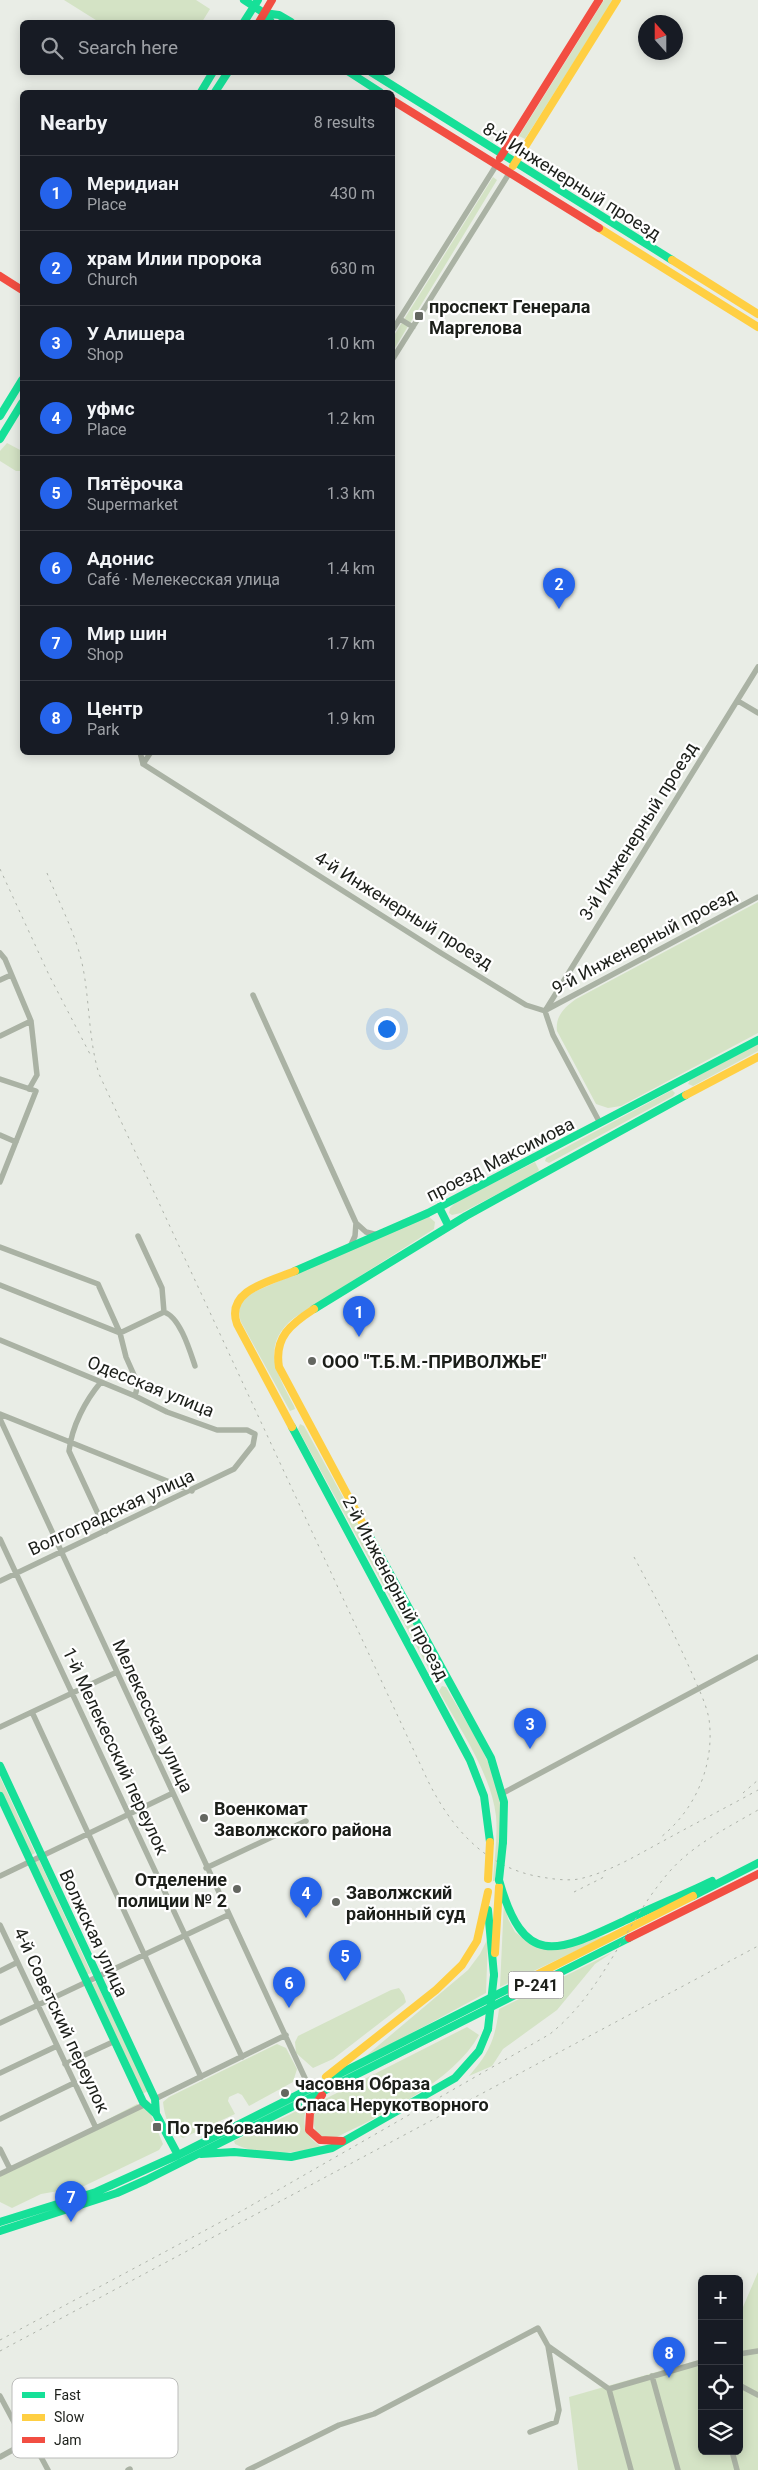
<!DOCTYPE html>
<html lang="en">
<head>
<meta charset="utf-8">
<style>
	:root { --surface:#171b24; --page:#242831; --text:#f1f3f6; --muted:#9ea1a6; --line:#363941; --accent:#2563eb }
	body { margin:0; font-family:Roboto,sans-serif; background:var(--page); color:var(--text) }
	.controls { position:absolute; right:15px; bottom:15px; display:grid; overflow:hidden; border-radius:8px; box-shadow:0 2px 12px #0003 }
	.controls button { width:45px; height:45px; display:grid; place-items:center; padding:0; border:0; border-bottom:1px solid var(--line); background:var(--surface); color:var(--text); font:25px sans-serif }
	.compass { position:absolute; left:638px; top:15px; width:45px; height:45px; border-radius:50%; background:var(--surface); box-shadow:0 2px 12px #0003; rotate:339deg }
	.you { position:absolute; left:386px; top:1028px; width:18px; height:18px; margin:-12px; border:4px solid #fff; border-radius:50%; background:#1a73e8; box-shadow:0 0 0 8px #1a73e833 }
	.badge { display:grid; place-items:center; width:32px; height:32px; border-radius:50%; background:var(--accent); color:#fff; font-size:16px; font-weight:700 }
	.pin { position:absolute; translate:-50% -41px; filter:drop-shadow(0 1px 2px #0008) }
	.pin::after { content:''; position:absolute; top:26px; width:18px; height:15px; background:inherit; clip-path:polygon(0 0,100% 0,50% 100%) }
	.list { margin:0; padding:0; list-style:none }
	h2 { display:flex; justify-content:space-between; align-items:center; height:65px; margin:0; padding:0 20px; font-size:21px }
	h2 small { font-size:16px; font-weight:400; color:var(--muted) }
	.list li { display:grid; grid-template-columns:32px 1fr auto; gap:15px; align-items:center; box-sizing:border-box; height:75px; padding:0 20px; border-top:1px solid var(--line) }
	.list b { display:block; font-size:19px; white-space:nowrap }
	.list p { margin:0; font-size:16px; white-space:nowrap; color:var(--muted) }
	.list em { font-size:16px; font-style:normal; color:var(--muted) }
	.icon { flex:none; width:28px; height:28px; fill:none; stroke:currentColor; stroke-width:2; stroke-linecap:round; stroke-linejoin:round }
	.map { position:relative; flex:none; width:758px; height:2470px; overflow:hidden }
	.search { position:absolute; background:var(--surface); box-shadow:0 2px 12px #0003; left:20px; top:20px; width:375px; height:55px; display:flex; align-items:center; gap:12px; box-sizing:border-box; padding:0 18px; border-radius:8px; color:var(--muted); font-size:19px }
	.panel { position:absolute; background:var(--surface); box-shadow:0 2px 12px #0003; left:20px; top:90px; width:375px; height:665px; border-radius:8px }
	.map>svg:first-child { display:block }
	.green { fill:#d4e3c5 }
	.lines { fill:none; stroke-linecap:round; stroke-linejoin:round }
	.street { stroke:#aab2a4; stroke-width:5.5 }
	.fast { stroke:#16e098; stroke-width:8 }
	.slow { stroke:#ffcf43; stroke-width:8 }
	.jam { stroke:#f24e42; stroke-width:8 }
	.rail { stroke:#aeb3aa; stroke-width:1; stroke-dasharray:2.5 5; stroke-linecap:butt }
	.fast-bridge { stroke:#16e098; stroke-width:8 }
	.slow-bridge { stroke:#ffcf43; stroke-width:8 }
	.poi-dot { fill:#646761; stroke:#fff; stroke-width:2 }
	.labels { text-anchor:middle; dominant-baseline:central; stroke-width:4.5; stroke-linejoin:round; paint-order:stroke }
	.shield { fill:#fff; stroke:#60625f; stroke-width:1 }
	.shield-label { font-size:16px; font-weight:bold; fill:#1c1f1a }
	.street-label { font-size:18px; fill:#1c1f1a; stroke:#fff }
	.poi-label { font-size:18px; font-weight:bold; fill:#1c1f1a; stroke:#fff; text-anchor:start }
	.key { fill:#fff; stroke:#bbbcba; stroke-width:1 }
	.key-label { font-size:14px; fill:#1c1f1a }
</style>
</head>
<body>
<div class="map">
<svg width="758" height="2470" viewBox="0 0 758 2470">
	<rect width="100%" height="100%" fill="#e9ede6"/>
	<path class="green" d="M64,0H196L210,9L202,22H99Z
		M604,0H613L525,139L519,136Z
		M493,177L497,180L393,351V337Z
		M7,443L22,451V471H16L0,461V451Z
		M758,902V1033L621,1106L608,1108L596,1104L557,1031C555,1016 565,1007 576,999Z
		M758,1044V1051L693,1086L688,1084L690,1080Z
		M672,1090L675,1093L673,1096L549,1163L545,1161L546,1158Z
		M535,1162L539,1170L534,1175L461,1213L452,1215L449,1213L450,1208L456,1202Z
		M428,1216L435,1222L434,1229L294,1318C259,1346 278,1375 294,1406L295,1409L290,1411L241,1322C238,1312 238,1304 245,1296Z
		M300,1424L304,1426L437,1668L435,1672L430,1671L298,1429Z
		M442,1686L446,1687C465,1721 497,1765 500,1805C502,1829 497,1856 495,1881H493C494,1860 498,1837 496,1816C491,1773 459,1728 439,1691Z
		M0,1777L35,1853L30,1856L0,1791Z
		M39,1860L91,1973L86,1975L34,1863Z
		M504,1900L508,1919L515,1932L527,1941L553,1949L611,1934L500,1987Z
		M488,1938L486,1993L360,2061L468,1970L480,1954Z
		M613,1952L595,1964L557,2010L503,2049L492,2066L469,2076C489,2053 495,2040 499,2009Z
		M96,1982L148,2091L142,2094L91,1984Z
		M399,1988L404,1995L406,2002L403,2005L333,2059L313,2068L296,2053L295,2042L298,2036L391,1990Z
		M467,2027L479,2035C454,2081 382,2115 335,2138C319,2144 311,2128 314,2114L325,2099Z
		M277,2044L286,2048L297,2069L293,2082L249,2106L242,2095L238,2093L229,2097L228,2101L235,2114L183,2138C169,2129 165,2119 163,2102L169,2097Z
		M137,2104L149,2110L163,2144L159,2150L82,2187L41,2194L12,2208L0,2202V2176Z
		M307,2106C301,2124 305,2137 322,2147C295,2153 260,2157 235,2144L234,2141Z
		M758,2272V2470H578L569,2397L702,2359V2451H739V2348L742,2347L740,2314Z"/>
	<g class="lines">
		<path class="street" d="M400,319L413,327
			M392,331L497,164
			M392,360L510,172
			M738,701L758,713
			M140,752L143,764
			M143,764L441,953L526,1005L545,1011
			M143,764L151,752
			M0,953L5,959L31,1021L37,1075L29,1089
			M0,980L11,975
			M253,995L356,1223L366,1232L378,1235
			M546,1010L758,897
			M545,1011L758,667
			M545,1011L553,1035L600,1123
			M0,1036L31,1021
			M0,1079L36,1091L0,1182
			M0,1135L16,1142
			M138,1236L162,1288L164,1312C180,1317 190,1351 195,1366
			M0,1247L98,1284L120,1333L126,1357L138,1384L135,1396
			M350,1247L355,1236L356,1223
			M0,1285L120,1333L164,1312
			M0,1340L135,1396L167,1412L217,1430H247L255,1434L253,1445L234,1469L0,1581
			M101,1382C85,1401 72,1426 69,1451L106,1531
			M0,1414L192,1491
			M0,1419L310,2089
			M0,1539L242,2057
			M32,1712L201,2077
			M0,1727L117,1672
			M503,1793L758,1657
			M206,1868L306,1821
			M0,1876L173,1793
			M0,1925L96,2128
			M0,1971L16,1963
			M0,2023L228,1915
			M65,2064L115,2041
			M0,2073L57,2046
			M155,2099L286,2035
			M0,2119L74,2083
			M0,2149L10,2169
			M0,2174L146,2104
			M739,2354L758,2351
			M652,2376L678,2470
			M739,2385L758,2395
			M609,2389L631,2470
			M0,2396L23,2439L34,2444L48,2470
			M530,2432L556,2422L559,2410L548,2346
			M732,2451L737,2470
			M0,2457L27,2442
			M128,2470L130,2469
			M248,2470L339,2425L374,2414L538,2328L548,2346L609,2389L702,2362"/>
		<path class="fast" d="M244,0L264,13L271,22
			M264,13L279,15L291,22
			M244,22L258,0
			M349,72L380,92
			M371,72L672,260
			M201,92L213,72
			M215,92L228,72
			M0,416L22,380
			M0,439L22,403
			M439,1207L448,1225
			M295,1271L428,1213L758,1040
			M314,1309L466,1216L686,1095
			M292,1427L470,1760L484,1796L490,1842
			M364,1526L491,1758L504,1802L503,1842
			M0,1766L155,2099L156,2114
			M0,1796L143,2102L156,2114L178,2155
			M499,1880C524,1969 556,1953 624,1921C653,1907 683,1895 712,1881
			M693,1896L758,1863
			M488,1910L494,1975
			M201,2154L234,2152L291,2157L332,2148L455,2078L479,2051L488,2029
			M0,2222L96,2192L178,2155L530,1978
			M0,2231L117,2193L146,2180L629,1938"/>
		<path class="slow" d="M513,166L617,0
			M599,228L758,327
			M672,260L758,314
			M686,1095L758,1057
			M314,1309C291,1324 274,1337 279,1367L364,1526
			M292,1427L237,1324C225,1290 271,1281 295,1271
			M495,1953L499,1887
			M530,1978L693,1896
			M326,2077L436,1990L462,1965L477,1941L488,1892"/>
		<path class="jam" d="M259,22L272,0
			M392,100L599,228
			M500,158L599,0
			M0,276L22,290
			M629,1938L758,1874
			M322,2095L310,2113L309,2130L320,2140L342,2141"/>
		<path class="rail" d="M0,869L49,975L91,1056
			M47,873C59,903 75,932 82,963C90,1000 88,1038 99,1074L428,1781C452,1829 486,1868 541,1877C553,1879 566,1881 579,1879C610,1872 637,1855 665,1840C696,1823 727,1807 758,1790
			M634,1557C654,1594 673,1631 690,1669C697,1685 706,1703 709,1719C715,1764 696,1809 661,1837
			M743,1793L758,1780
			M574,1892L606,1876
			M0,2340L245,2209L550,2034C605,1990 625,1922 670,1871C694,1844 727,1828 758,1810
			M0,2351L758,1946"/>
		<path class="fast-bridge" d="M499,1880L503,1842
			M488,2029L494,1975"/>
		<path class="slow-bridge" d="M488,1879L490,1842"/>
	</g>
	<g class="poi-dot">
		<rect x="414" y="311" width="10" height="10" rx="2.5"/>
		<circle cx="312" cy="1361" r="5"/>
		<circle cx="204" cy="1818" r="5"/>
		<circle cx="237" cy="1889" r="5"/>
		<circle cx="336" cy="1902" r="5"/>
		<circle cx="285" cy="2093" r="5"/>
		<rect x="152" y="2122" width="10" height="10" rx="2.5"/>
	</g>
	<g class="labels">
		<rect class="shield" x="508.5" y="1971.5" width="55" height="27" rx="4"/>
		<g class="shield-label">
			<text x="536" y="1985">Р-241</text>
		</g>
		<g class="street-label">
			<text transform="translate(572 181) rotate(32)">8-й Инженерный проезд</text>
			<text transform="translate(638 831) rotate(-58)">3-й Инженерный проезд</text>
			<text transform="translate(404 910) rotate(32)">4-й Инженерный проезд</text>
			<text transform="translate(644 941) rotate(-28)">9-й Инженерный проезд</text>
			<text transform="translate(500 1159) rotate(-27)">проезд Максимова</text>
			<text transform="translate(151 1386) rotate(22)">Одесская улица</text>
			<text transform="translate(111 1512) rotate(-25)">Волгоградская улица</text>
			<text transform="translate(396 1588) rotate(62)">2-й Инженерный проезд</text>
			<text transform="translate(153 1716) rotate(65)">Мелекесская улица</text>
			<text transform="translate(116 1751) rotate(65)">1-й Мелекесский переулок</text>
			<text transform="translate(94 1933) rotate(65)">Волжская улица</text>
			<text transform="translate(62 2020) rotate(65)">4-й Советский переулок</text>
		</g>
		<g class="poi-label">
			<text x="429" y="306">проспект Генерала<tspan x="429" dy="21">Маргелова</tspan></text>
			<text x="322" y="1361">ООО "Т.Б.М.-ПРИВОЛЖЬЕ"</text>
			<text x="214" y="1808">Военкомат<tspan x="214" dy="21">Заволжского района</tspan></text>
			<text x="227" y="1879" text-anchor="end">Отделение<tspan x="227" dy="21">полиции № 2</tspan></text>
			<text x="346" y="1892">Заволжский<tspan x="346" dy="21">районный суд</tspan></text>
			<text x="295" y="2083">часовня Образа<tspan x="295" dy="21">Спаса Нерукотворного</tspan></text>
			<text x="167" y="2127">По требованию</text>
		</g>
	</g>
	<rect x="12" y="2378" width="166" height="80" rx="8" class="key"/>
	<rect x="22" y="2392" width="23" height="6" fill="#16e098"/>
	<rect x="22" y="2414" width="23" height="7" fill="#ffcf43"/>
	<rect x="22" y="2437" width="23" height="6" fill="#f24e42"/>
	<g class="key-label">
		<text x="54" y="2400">Fast</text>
		<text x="54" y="2422">Slow</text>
		<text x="54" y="2445">Jam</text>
	</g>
</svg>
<div class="controls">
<button>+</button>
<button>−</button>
<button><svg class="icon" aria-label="locate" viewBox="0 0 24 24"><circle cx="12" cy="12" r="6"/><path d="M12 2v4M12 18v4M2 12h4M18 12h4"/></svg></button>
<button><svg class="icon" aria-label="layers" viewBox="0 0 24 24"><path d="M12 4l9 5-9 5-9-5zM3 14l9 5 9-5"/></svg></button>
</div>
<svg class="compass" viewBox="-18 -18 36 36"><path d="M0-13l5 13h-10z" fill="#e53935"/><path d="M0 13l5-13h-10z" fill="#9ea1a6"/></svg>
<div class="you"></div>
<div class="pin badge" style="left:359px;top:1337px">1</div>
<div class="pin badge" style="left:559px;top:609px">2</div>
<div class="pin badge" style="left:530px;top:1749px">3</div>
<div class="pin badge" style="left:306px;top:1918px">4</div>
<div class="pin badge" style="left:345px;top:1981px">5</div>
<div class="pin badge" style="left:289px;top:2008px">6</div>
<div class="pin badge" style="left:71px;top:2222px">7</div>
<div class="pin badge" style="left:669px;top:2378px">8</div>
<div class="search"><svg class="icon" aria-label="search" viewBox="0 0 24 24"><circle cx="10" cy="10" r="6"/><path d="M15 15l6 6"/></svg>Search here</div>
<section class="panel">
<h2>Nearby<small>8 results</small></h2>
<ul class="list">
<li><span class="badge">1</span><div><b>Меридиан</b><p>Place</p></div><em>430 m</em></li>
<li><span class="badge">2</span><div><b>храм Илии пророка</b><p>Church</p></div><em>630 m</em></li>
<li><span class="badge">3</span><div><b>У Алишера</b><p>Shop</p></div><em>1.0 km</em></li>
<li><span class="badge">4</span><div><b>уфмс</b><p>Place</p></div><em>1.2 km</em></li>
<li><span class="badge">5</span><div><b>Пятёрочка</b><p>Supermarket</p></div><em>1.3 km</em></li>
<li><span class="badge">6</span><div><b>Адонис</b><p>Café · Мелекесская улица</p></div><em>1.4 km</em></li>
<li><span class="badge">7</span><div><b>Мир шин</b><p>Shop</p></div><em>1.7 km</em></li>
<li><span class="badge">8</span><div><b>Центр</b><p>Park</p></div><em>1.9 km</em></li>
</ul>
</section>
</div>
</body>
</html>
